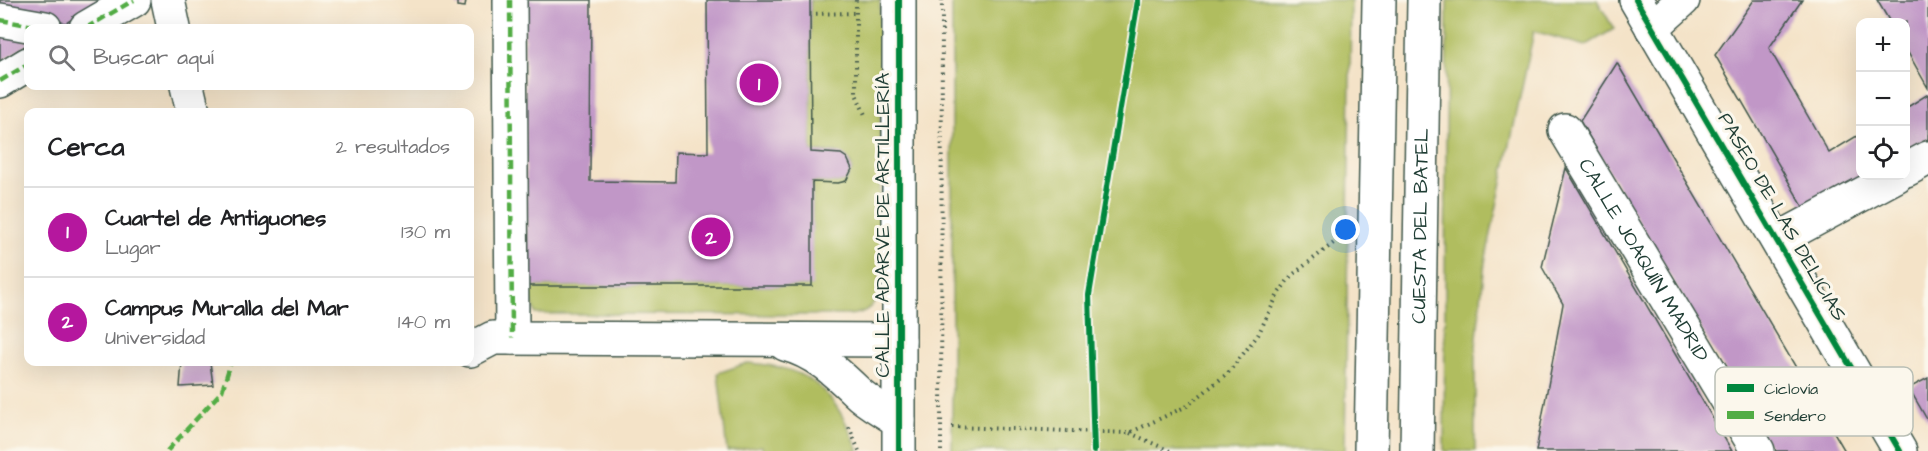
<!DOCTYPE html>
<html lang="es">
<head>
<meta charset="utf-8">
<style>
	:root { --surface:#fff; --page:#f2f2f2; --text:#202124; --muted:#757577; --line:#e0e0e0; --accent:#b5179e }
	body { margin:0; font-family:"Architects Daughter",sans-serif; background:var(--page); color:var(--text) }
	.controls { position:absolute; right:18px; top:18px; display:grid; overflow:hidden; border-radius:12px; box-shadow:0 6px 24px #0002 }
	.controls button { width:54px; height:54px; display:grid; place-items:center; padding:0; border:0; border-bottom:2px solid var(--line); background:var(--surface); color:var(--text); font:30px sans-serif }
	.you { position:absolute; left:1346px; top:230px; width:21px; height:21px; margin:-15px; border:4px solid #fff; border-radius:50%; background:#1a73e8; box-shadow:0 0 0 9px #1a73e833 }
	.badge { display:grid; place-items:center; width:39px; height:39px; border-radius:50%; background:var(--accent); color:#fff; font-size:20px; font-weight:700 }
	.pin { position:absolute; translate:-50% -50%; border:3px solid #fff; box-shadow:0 2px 6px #0006 }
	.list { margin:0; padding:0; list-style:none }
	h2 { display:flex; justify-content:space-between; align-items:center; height:78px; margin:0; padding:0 24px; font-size:26px }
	h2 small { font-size:20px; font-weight:400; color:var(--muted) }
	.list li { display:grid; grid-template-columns:39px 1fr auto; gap:18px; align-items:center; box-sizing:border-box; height:90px; padding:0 24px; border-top:2px solid var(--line) }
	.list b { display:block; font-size:22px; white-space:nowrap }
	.list p { margin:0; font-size:20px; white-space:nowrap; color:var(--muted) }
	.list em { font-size:20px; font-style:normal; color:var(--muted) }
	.icon { flex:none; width:33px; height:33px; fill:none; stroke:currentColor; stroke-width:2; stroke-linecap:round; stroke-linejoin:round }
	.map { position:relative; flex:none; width:1928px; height:451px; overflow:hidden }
	.search { position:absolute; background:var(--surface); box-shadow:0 6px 24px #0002; left:24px; top:24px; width:450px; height:66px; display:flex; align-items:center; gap:15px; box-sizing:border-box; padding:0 21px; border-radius:12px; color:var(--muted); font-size:22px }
	.panel { position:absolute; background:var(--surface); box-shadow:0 6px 24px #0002; left:24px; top:108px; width:450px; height:258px; border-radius:12px }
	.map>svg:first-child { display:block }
	.green { fill:#b0bd5f; stroke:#687d4a; stroke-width:1.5 }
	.building { fill:#c197c7 }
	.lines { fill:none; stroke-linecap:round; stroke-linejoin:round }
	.minor-casing { stroke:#3f564a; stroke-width:36 }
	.major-casing { stroke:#3f564a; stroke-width:36 }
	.path { stroke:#3f564a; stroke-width:4; stroke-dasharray:1.5 4.5; stroke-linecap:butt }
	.minor { stroke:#fff; stroke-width:33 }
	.major { stroke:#fff; stroke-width:33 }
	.quiet { stroke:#52ad45; stroke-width:4.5; stroke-dasharray:9 4.5; stroke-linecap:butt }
	.cycleway-casing { stroke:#fbf7ec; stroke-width:10 }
	.cycleway { stroke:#00873e; stroke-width:6 }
	.labels { text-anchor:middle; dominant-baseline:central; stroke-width:6; stroke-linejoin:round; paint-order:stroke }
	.street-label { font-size:20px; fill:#1f3d34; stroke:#fbf7ec }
	.key { fill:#fbf7ec; stroke:#b9bfb5; stroke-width:1.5 }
	.key-label { font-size:16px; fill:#1f3d34 }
</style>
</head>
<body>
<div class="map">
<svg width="1928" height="451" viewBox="0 0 1928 451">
	<rect width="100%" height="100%" fill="#fbf7ec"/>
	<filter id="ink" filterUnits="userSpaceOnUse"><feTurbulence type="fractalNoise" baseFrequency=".0167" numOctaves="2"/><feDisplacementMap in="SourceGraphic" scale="12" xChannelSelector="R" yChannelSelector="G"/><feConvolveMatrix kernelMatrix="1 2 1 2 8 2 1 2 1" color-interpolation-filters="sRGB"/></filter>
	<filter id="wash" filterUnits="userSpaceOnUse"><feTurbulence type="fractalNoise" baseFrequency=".008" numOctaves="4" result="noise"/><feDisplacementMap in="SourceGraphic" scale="24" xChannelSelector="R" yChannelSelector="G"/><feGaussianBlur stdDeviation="1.35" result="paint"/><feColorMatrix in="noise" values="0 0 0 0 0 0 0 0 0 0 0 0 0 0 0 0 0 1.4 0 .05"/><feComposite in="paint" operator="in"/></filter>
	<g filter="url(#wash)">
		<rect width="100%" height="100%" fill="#f4e3c8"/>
		<path class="green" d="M810,0H880V285C876,305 868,314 847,315L536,314L527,286H811L812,182L838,183L846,181L852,169C848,149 828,153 811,152Z
			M952,0H1351L1345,451H952Z
			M1447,0H1597L1614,29L1585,46L1534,31L1485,262L1475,356V451H1444Z
			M747,363C814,367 834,392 859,451H763L762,446L727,451L718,373Z"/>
		<g id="blocks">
			<path class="building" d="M0,0H104L66,23L0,10Z
				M457,0H466L465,7L457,6Z
				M524,0H591L590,181L675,182L676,152L708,153L707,0H810L811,152L841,154L847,158L852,169L846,181L838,183L812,182V286H527Z
				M1754,0H1802L1769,48L1829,153L1860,134V176H1865L1805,210L1715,55Z
				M1877,0H1928V88L1906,49V22H1890Z
				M0,30L28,41V44L0,62Z
				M1617,63L1845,451H1772L1580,121Z
				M1928,94V139L1906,152V108Z
				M1566,168L1732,451H1536L1563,304L1542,267Z
				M182,362H210L213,385L180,387Z
				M1928,378V421L1909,388Z"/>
		</g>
	</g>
	<g filter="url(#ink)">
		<use href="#blocks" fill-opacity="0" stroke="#3f564a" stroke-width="1.5"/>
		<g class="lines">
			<g class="minor-casing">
				<g id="minor">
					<path d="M168,0L174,28"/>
					<path d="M510,0L512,338"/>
					<path d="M899,0V451"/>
					<path d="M1636,0L1900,451"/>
					<path d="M0,20L45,28"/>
					<path d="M86,28L134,0"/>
					<path d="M1652,28L1683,0"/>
					<path d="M0,81L28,64"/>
					<path d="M187,86L193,112"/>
					<path id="s1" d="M1565,130L1758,451"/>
					<path d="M1906,170L1928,158"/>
					<path d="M1777,240L1896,176"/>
					<path d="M785,344C815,352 834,370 856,391C868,403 885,411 899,421"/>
					<path d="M470,350L493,338L899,340"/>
				</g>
			</g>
			<g class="major-casing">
				<g id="major">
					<path d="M1371,451L1379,0"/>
					<path id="s2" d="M1417,451L1424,0"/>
				</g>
			</g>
			<path class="path" d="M856,0V94L866,117
				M810,14L857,13
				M849,427L859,451
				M952,427L1129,433L1187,406L1228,373L1258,335L1278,294L1291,276L1344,235
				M1130,433L1170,451
				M941,451L942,0"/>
			<use href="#minor" class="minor"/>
			<use href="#major" class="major"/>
			<path class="quiet" d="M510,0L512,338
				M0,20L45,28
				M86,28L134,0
				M0,81L28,64
				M167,451L222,391L231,362"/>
			<g class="cycleway-casing">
				<path id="cycleway" d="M899,0V451
					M1636,0L1900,451
					M1094,451L1089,295L1138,0"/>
			</g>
			<use href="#cycleway" class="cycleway"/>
		</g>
	</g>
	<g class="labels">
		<g class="street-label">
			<text transform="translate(1782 217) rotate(60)">PASEO DE LAS DELICIAS</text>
			<text transform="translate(883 225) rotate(-90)">CALLE ADARVE DE ARTILLERÍA</text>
			<text stroke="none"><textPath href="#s2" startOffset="225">CUESTA DEL BATEL</textPath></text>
			<text stroke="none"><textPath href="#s1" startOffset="152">CALLE JOAQUÍN MADRID</textPath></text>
		</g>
	</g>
	<rect x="1715" y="367" width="198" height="69" rx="9" class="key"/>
	<rect x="1727" y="384" width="27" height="8" fill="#00873e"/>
	<rect x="1727" y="411" width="27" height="8" fill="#52ad45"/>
	<g class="key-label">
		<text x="1764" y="394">Ciclovía</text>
		<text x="1764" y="421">Sendero</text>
	</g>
</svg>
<div class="controls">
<button>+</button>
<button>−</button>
<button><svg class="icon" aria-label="locate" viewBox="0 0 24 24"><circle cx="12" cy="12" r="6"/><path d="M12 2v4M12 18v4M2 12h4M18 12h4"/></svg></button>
</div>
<div class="you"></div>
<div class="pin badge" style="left:759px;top:83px">1</div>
<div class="pin badge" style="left:711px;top:237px">2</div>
<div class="search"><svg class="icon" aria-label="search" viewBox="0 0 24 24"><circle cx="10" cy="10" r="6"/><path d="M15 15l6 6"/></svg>Buscar aquí</div>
<section class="panel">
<h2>Cerca<small>2 resultados</small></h2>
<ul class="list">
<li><span class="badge">1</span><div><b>Cuartel de Antiguones</b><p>Lugar</p></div><em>130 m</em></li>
<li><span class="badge">2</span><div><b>Campus Muralla del Mar</b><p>Universidad</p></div><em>140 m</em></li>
</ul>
</section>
</div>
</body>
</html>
